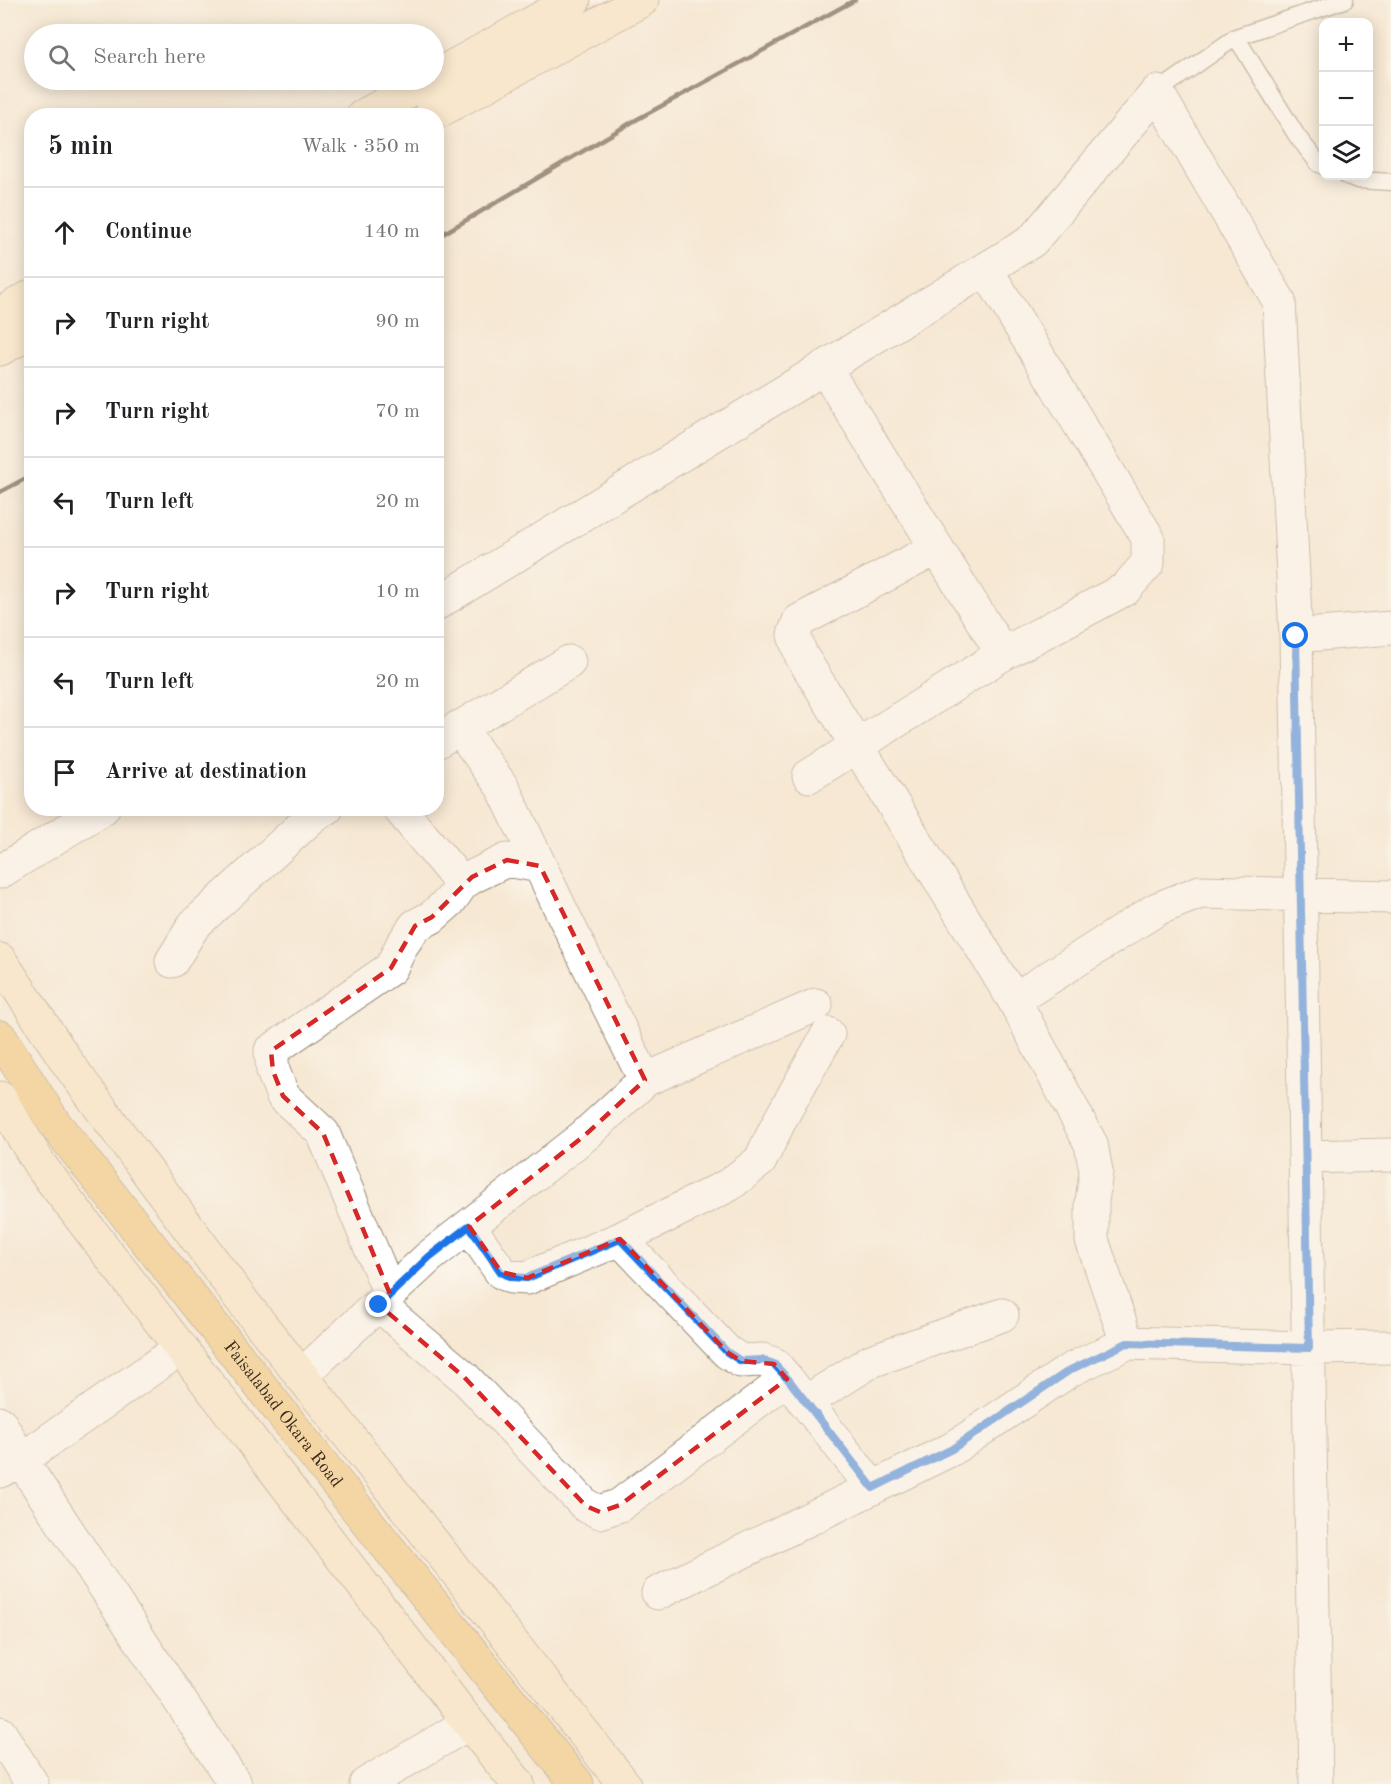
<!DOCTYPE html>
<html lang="en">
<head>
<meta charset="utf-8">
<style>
	:root { --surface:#fff; --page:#f6f6f6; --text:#202124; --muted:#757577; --line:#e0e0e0 }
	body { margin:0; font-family:"Old Standard TT",serif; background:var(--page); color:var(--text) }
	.controls { position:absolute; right:18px; top:18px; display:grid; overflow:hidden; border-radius:12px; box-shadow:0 3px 15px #0003 }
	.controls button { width:54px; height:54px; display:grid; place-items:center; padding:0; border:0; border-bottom:2px solid var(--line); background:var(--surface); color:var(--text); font:30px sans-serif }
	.stop { position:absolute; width:18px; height:18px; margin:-14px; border:4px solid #1a73e8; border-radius:50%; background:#fff }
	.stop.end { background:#1a73e8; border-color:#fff; box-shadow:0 2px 6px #0008 }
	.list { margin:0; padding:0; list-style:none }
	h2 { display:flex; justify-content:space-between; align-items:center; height:78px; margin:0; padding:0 24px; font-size:26px }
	h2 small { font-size:20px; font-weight:400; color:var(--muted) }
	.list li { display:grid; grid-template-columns:39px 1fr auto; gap:18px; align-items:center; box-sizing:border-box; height:90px; padding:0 24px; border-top:2px solid var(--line) }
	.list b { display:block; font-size:22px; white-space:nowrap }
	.list em { font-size:20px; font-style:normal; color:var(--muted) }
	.icon { flex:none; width:33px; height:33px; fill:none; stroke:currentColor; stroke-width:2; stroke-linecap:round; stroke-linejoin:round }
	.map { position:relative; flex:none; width:1391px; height:1784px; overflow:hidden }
	.search { position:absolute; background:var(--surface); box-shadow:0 3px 15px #0003; left:24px; top:24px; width:420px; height:66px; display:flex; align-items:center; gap:15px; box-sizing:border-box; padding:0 21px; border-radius:33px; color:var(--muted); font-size:22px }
	.panel { position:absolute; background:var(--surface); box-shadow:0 3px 15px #0003; left:24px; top:108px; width:420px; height:708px; border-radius:24px }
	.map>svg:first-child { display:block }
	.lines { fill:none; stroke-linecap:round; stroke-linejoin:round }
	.lane-casing { stroke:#988978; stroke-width:19 }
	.street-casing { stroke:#988978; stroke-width:35 }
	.secondary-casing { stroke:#988978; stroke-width:35 }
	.primary-casing { stroke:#988978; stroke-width:35 }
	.lane { stroke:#fff; stroke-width:16 }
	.street { stroke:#fff; stroke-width:33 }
	.secondary { stroke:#fae7c3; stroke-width:33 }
	.primary { stroke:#f2c26a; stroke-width:33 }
	.rail { stroke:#3b2a1e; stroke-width:4.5 }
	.route { stroke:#1a73e8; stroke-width:8 }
	.marked { fill:none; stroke:#d62828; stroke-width:4.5; stroke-dasharray:12 8; stroke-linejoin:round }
	.labels { text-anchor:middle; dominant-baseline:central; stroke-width:6; stroke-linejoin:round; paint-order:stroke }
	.street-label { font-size:18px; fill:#3b2a1e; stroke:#fdfcf7 }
</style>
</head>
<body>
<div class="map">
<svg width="1391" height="1784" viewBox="0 0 1391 1784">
	<rect width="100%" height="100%" fill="#fdfcf7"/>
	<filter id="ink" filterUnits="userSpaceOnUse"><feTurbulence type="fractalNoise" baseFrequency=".0167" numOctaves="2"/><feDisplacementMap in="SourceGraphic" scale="12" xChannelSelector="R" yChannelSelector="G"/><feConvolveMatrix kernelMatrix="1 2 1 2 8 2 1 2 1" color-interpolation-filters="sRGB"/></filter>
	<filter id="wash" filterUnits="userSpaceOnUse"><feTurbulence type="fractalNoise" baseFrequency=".008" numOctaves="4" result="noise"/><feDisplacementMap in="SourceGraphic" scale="24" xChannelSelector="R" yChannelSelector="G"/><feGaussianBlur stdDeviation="1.35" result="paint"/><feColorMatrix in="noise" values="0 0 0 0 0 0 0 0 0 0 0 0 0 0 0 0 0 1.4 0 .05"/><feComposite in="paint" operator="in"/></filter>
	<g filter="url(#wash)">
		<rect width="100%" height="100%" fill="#f6e8d3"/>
	</g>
	<g filter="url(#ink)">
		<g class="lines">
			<g class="lane-casing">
				<path id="lane" d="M1236,37L1297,136L1319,164L1324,166
					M1157,92L1236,37L1345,0
					M1347,176L1358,180L1391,182"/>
			</g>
			<g class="street-casing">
				<path id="street" d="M824,367L1003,654
					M937,548L799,621L794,635L801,655L1014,1000L1091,1144L1096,1171L1092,1202V1240L1127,1343
					M436,604L1032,241L1157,92L1279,301L1296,636L1316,1784
					M1296,636L1391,628
					M459,727L503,788L560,908L645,1080
					M436,742L569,662
					M809,776L1003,654L1125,589L1148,563V538L986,269
					M399,808L462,884
					M0,872L103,808
					M172,961L194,925L313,816L327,808
					M1014,1000L1157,909L1200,892L1391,897
					M1306,1157L1391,1155
					M469,1226L501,1272L511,1277L527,1278L620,1239L729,1185L760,1161L781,1118L828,1034
					M620,1239L727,1352L741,1361L762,1360L774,1364L787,1379L873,1488
					M390,1294L323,1133L283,1096L273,1071L271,1051L391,968L402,945L415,926L432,917L450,901L462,884L472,877L507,860L540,866
					M379,1305L464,1377L586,1506L600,1512L620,1505L787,1379
					M301,1376L429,1257L584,1136L645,1080L816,1005
					M806,1402L871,1361L1002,1315
					M0,1423L21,1460L235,1784
					M0,1471L21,1460L181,1348
					M658,1593L952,1449L1070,1370L1127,1343L1309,1348L1391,1347
					M0,1733L32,1784
					M366,1784L469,1723"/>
			</g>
			<g class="secondary-casing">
				<path id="secondary" d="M434,77L574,0
					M363,116L429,80
					M430,116L642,0
					M0,314L32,296
					M0,349L32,332
					M0,960L69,1065L243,1302L624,1784
					M0,1098L40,1165L469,1723L518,1784"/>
			</g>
			<g class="primary-casing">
				<g id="primary">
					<path id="s1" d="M0,1037L55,1124L339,1486L577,1784"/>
				</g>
			</g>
			<use href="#lane" class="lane"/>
			<use href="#street" class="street"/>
			<use href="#secondary" class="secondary"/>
			<use href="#primary" class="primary"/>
			<path class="rail" d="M436,238L634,121L855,0
				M0,492L32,475"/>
		</g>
	</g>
	<g class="lines" filter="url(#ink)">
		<path class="route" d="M379,1305L429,1257L469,1226L501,1272L511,1277L527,1278L620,1239L727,1352L741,1361L762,1360L774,1364L788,1379L873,1488L952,1449L1070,1370L1127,1343L1309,1348L1296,636"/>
	</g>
	<path d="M0 0H1391V1784H0ZM507,860L540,866L645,1080L584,1136L469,1226L501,1272L527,1278L620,1239L727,1352L741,1361L774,1364L787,1379L620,1505L600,1512L586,1506L464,1377L379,1305L390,1294L323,1133L283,1096L273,1071L271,1051L391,968L415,926L432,917L472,877Z" fill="#f6e8d3" fill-opacity=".55" fill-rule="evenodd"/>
	<path class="marked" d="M507,860L540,866L645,1080L584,1136L469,1226L501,1272L527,1278L620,1239L727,1352L741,1361L774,1364L787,1379L620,1505L600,1512L586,1506L464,1377L379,1305L390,1294L323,1133L283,1096L273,1071L271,1051L391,968L415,926L432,917L472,877Z"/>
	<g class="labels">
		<g class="street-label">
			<text stroke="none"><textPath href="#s1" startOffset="472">Faisalabad Okara Road</textPath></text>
		</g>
	</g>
</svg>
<div class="controls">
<button>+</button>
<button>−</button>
<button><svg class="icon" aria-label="layers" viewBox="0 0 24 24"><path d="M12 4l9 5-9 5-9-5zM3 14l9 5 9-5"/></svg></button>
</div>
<div class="stop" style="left:1296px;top:636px"></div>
<div class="stop end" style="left:379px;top:1305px"></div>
<div class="search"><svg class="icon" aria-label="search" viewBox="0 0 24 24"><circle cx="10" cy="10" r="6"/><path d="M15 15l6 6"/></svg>Search here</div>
<section class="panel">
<h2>5 min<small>Walk · 350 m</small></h2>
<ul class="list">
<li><svg class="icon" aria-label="ahead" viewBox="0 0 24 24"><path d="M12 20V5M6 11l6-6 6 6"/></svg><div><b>Continue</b></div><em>140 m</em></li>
<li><svg class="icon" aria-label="right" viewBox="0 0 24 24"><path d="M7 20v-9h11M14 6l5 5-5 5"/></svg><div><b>Turn right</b></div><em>90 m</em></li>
<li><svg class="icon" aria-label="right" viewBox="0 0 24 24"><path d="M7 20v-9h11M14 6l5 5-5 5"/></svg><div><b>Turn right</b></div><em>70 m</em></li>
<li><svg class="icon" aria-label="left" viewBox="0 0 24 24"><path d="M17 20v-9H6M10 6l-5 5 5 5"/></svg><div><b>Turn left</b></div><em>20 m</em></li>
<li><svg class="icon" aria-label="right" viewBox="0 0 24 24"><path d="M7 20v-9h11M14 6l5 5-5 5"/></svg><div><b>Turn right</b></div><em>10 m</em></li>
<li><svg class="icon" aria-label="left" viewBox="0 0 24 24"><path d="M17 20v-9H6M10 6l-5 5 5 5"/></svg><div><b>Turn left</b></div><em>20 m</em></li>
<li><svg class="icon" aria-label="arrive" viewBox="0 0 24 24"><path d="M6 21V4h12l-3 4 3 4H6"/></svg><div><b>Arrive at destination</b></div></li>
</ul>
</section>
</div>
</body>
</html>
